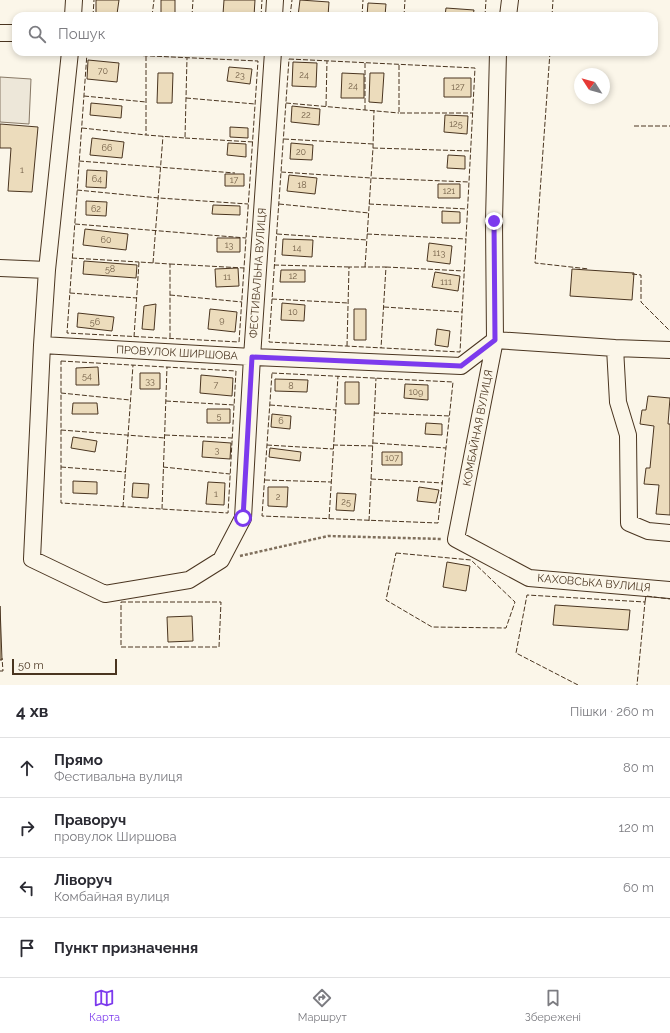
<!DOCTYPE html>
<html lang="uk">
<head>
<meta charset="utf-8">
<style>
	:root { --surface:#fff; --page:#f2f2f3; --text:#2b2b33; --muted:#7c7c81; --line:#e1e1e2; --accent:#7c3aed }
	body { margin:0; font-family:Raleway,sans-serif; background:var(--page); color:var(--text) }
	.compass { position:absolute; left:574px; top:68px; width:36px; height:36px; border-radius:50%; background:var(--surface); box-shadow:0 2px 6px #0003; rotate:306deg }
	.scale { position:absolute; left:12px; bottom:10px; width:105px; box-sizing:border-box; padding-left:4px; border:2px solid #4a3520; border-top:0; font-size:11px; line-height:14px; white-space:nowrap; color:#4a3520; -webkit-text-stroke:3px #fbf6e9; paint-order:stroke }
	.stop { position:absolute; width:12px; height:12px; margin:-9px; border:3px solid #7c3aed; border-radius:50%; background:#fff }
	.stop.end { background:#7c3aed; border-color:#fff; box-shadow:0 1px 4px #0008 }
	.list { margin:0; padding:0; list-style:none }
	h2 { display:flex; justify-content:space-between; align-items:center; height:52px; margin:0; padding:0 16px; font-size:17px }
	h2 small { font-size:13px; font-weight:400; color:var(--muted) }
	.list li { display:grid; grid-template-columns:26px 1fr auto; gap:12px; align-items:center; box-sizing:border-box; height:60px; padding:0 16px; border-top:1px solid var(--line) }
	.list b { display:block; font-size:15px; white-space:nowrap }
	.list p { margin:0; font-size:13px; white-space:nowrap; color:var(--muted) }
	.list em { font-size:13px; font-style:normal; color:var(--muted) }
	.icon { flex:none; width:22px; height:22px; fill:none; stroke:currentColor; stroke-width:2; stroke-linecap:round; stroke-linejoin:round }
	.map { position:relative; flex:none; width:670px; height:685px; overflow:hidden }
	.search { position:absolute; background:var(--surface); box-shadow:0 2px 6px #0003; left:12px; right:12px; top:12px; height:44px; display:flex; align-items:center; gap:10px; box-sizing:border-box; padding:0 14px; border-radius:12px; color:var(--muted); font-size:15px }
	.sheet { height:292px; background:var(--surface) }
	nav { display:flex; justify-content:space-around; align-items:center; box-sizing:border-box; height:56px; border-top:1px solid var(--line); background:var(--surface); font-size:11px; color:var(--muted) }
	nav a { display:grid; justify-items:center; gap:2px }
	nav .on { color:var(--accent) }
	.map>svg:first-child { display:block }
	.parking { fill:#ede7d9; stroke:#887966 }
	.building { fill:#ecdcbc; stroke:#4a3520 }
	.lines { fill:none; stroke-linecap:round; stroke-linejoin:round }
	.minor-casing { stroke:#4a3520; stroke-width:18 }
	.path { stroke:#7f6f5c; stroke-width:2.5; stroke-dasharray:3 2; stroke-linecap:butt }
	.minor { stroke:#fbf6e9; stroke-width:16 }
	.fence { stroke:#4a3520; stroke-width:1; stroke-dasharray:5 2; stroke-linecap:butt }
	.route { stroke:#7c3aed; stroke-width:5 }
	.labels { text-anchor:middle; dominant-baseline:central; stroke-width:3; stroke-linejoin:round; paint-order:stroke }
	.number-label { font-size:9px; fill:#725f47 }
	.street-label { font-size:11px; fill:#4a3520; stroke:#fbf6e9 }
</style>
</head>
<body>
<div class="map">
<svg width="670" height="685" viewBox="0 0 670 685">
	<rect width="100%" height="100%" fill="#fbf6e9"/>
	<path class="parking" d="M0,77L31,79L29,124L0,122Z"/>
	<path class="building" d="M96,0H119L117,14L96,13Z
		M161,0H175V14H161Z
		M224,0H255L254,16L223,14Z
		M300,0L329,2L328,16H298Z
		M368,3L386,4L385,16H367Z
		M446,8L474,10L473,16H445Z
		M88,60L119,63L117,82L87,79Z
		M293,62L317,63L316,87L292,86Z
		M229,67L252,69L250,84L227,81Z
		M158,73H173L172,103H157Z
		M342,73L364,74V98H341Z
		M370,73H384L382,103L369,102Z
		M444,78H471V97H444Z
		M91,103L122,106L121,118L90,115Z
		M292,106L320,109L319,125L291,122Z
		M445,115L468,116L467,134L444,132Z
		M0,124L38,127L32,192L8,191L11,148H0Z
		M230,127L248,128V138L230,137Z
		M92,138L124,142L122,158L90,155Z
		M228,143L246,144V157L227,155Z
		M291,143L313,145L312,160L290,159Z
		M448,155L465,156V169L447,168Z
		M87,170L107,171L106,188L86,187Z
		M225,174H244V186H225Z
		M289,175L317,178L315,194L287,191Z
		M438,184H460V198H438Z
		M86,201L107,202L106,216L86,215Z
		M213,205L240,206V215L212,214Z
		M442,211L460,212V223H442Z
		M85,229L128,234L126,250L83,245Z
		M217,238H240V252H217Z
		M283,239L313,240L312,257L282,255Z
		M429,243L452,246L450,264L427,261Z
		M84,261L137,265L136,278L83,274Z
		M238,268L239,286L216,287L215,269Z
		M572,269L634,273L632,300L570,296Z
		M281,270H305V282H280Z
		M435,272L460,276L458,291L432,287Z
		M282,303L305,305L304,321L281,320Z
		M156,304L154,330L142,329L144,306Z
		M210,309L237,312L235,332L208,329Z
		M354,309H366V340H354Z
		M78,313L114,317L112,331L77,327Z
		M437,329L450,331L448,347L435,345Z
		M98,367L99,385H76V368Z
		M140,373H160V389H140Z
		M201,375L233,378L232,396L200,393Z
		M275,379L308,380L307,392L275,391Z
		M345,382H359V404H345Z
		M405,384L428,385V400L404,398Z
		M648,396L670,398L668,424H670V515L656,514L659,485L644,484L646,468H650L654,426L640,424L642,410H646Z
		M73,403H97L98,414H72Z
		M207,409H230V423H207Z
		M272,414L291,416L290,429L271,427Z
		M426,423L442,424V435L425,434Z
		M73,437L97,441L95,452L71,448Z
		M203,441L231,443L230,459L202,457Z
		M270,448L301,452L300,461L269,457Z
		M382,452H402V465H382Z
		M73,481L97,482V494L73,493Z
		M208,482L225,483L224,505L206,504Z
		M133,483L149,484L148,498L132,497Z
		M268,487H288L287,507L268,506Z
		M419,487L439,490L436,503L417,501Z
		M337,493L356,494L354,511L336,510Z
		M447,562L470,566L466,591L443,587Z
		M555,605L630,610L628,630L553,625Z
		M0,606L2,660H0Z
		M192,616L193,641L168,642L167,617Z"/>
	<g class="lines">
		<g class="minor-casing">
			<path id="minor" d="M73,16L74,0
				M274,16L275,0
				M508,16L510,0
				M0,33H16
				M70,52L47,270L42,345L32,559L105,594L189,580L221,560L243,518L252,357L273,52
				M498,52L494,221L495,340L456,539L529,578L670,590
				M0,268L47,270
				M42,345L252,357L461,366L495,340L615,348L670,350
				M615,348L618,402L628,435L629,523L648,531L670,533"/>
		</g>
		<path class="path" d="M240,556L328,536L442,539"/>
		<use href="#minor" class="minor"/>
		<path class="fence" d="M93,16L94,0
			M152,16L154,0
			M192,16L193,0
			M261,16L262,0
			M290,16L292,0
			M362,16L363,0
			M404,16L405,0
			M485,16L486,0
			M552,16L553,0
			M550,52L535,263L589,269
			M87,53L258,61L239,342L67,333Z
			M146,56V135L185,138L187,58
			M289,59L475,68L460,352L269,342Z
			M365,63V110
			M399,65V113H473
			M84,96L146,102
			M186,98L255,104
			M286,103L399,113
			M326,106L327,61
			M634,126H670
			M82,128L146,135
			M185,138L253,142
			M284,139L373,144
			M373,148L471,151
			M79,161L235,173
			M281,172L371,178L469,182
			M77,190L159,198L248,204
			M279,204L369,213
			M369,204L467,209
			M75,224L246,238
			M277,234L367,240
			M367,234L466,239
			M72,258L139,262
			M153,263L163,136
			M170,264L244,268
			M274,265L349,267
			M365,267L373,148L374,110
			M386,267L464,271
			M632,274L641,275V302L670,331
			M70,293L137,298
			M170,295L242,302
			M272,299L348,303
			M384,307L462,312
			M134,337L139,262L170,264V339
			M347,346L349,267H386L381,348
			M61,361L236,371L228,513L61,503Z
			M272,373L453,382L438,523L262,516Z
			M61,393L130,400
			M166,401L234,405
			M270,405L336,410
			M374,413L450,416
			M61,430L165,438
			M165,435L232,438
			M373,443L446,448
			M267,445L333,449
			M333,445L373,446
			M61,467L126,472
			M163,467L230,474
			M371,479L443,483
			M265,480L331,482
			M123,507L133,365
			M162,509L167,367
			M329,519L338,376
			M369,521L376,378
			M396,553L471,560L515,602L506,628L432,627L386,600Z
			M121,602H221L219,647H121Z
			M645,602L646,596L670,599
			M0,671H3L2,658
			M578,685L516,653L527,595L645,602L637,685"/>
	</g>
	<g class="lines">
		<path class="route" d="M243,518L252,357L461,366L495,340L494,221"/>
	</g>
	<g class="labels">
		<g class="number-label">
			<text x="103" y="71">70</text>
			<text x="240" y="75">23</text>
			<text x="304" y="75">24</text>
			<text x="353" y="86">24</text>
			<text x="458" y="87">127</text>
			<text x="306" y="115">22</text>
			<text x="456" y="124">125</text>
			<text x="107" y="148">66</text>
			<text x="301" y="152">20</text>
			<text x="22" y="170">1</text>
			<text x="97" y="179">64</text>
			<text x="234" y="180">17</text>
			<text x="302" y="185">18</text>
			<text x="449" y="191">121</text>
			<text x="96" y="209">62</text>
			<text x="106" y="240">60</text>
			<text x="229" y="245">13</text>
			<text x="297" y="248">14</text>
			<text x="439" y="253">113</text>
			<text x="110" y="269">58</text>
			<text x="293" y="276">12</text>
			<text x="227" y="277">11</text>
			<text x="446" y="282">111</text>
			<text x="293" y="312">10</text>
			<text x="222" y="320">9</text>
			<text x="95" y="322">56</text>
			<text x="87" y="376">54</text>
			<text x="150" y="381">33</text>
			<text x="216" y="385">7</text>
			<text x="291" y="386">8</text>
			<text x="416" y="392">109</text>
			<text x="219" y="416">5</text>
			<text x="281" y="421">6</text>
			<text x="217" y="450">3</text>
			<text x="392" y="458">107</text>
			<text x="216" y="494">1</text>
			<text x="278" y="497">2</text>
			<text x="346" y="502">25</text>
		</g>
		<g class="street-label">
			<text transform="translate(258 273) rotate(-86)">ФЕСТИВАЛЬНА ВУЛИЦЯ</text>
			<text transform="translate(177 353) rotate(3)">ПРОВУЛОК ШИРШОВА</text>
			<text transform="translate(478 428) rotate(-79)">КОМБАЙНАЯ ВУЛИЦЯ</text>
			<text transform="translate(594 583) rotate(5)">КАХОВСЬКА ВУЛИЦЯ</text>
		</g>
	</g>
</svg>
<svg class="compass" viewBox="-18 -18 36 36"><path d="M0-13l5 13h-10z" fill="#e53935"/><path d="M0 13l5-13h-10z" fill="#7c7c81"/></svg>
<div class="scale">50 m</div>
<div class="stop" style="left:243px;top:518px"></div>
<div class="stop end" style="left:494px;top:221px"></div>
<div class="search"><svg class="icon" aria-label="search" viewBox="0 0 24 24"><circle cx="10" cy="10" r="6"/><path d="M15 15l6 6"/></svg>Пошук</div>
</div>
<section class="sheet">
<h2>4 хв<small>Пішки · 260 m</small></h2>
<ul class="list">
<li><svg class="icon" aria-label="ahead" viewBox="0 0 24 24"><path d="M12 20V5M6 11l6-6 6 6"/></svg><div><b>Прямо</b><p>Фестивальна вулиця</p></div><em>80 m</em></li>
<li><svg class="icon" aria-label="right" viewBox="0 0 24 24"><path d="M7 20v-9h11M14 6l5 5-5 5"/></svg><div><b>Праворуч</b><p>провулок Ширшова</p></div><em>120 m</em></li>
<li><svg class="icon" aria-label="left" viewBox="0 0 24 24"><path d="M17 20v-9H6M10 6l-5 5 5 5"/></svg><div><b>Ліворуч</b><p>Комбайная вулиця</p></div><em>60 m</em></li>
<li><svg class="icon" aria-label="arrive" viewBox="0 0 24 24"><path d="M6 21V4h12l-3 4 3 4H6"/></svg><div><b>Пункт призначення</b></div></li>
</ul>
</section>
<nav>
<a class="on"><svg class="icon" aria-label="map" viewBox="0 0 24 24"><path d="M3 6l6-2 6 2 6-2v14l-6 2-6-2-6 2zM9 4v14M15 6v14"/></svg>Карта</a>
<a><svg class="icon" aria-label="directions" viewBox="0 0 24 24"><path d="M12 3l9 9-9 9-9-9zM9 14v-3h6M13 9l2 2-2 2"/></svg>Маршрут</a>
<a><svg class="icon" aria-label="saved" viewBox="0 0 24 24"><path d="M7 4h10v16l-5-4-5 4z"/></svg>Збережені</a>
</nav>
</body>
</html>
